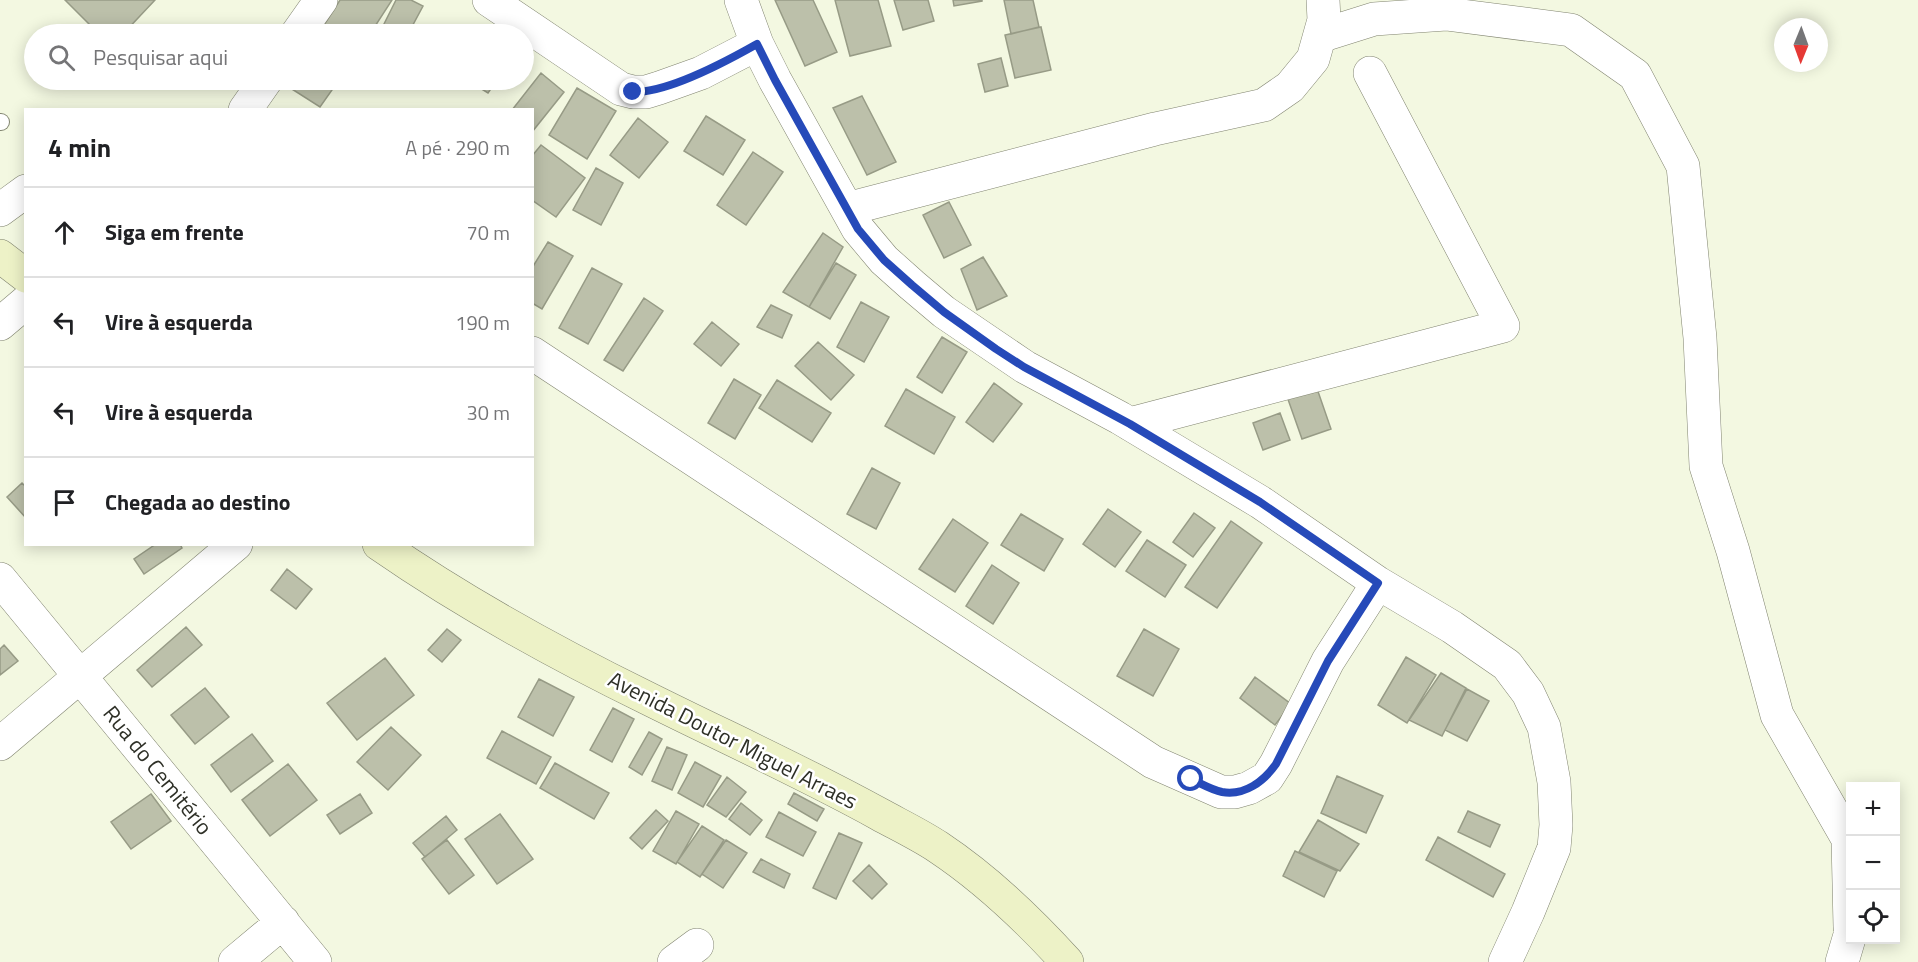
<!DOCTYPE html>
<html lang="pt">
<head>
<meta charset="utf-8">
<style>
	:root { --surface:#fff; --page:#f2f2f2; --text:#202124; --muted:#757577; --line:#e0e0e0 }
	body { margin:0; font-family:"Titillium Web",sans-serif; background:var(--page); color:var(--text) }
	.controls { position:absolute; right:18px; bottom:18px; display:grid; overflow:hidden; border-radius:0px; box-shadow:0 3px 15px #0003 }
	.controls button { width:54px; height:54px; display:grid; place-items:center; padding:0; border:0; border-bottom:2px solid var(--line); background:var(--surface); color:var(--text); font:30px sans-serif }
	.compass { position:absolute; left:1774px; top:18px; width:54px; height:54px; border-radius:50%; background:var(--surface); box-shadow:0 3px 15px #0003; rotate:181deg }
	.stop { position:absolute; width:18px; height:18px; margin:-14px; border:4px solid #264ab9; border-radius:50%; background:#fff }
	.stop.end { background:#264ab9; border-color:#fff; box-shadow:0 2px 6px #0008 }
	.list { margin:0; padding:0; list-style:none }
	h2 { display:flex; justify-content:space-between; align-items:center; height:78px; margin:0; padding:0 24px; font-size:26px }
	h2 small { font-size:20px; font-weight:400; color:var(--muted) }
	.list li { display:grid; grid-template-columns:39px 1fr auto; gap:18px; align-items:center; box-sizing:border-box; height:90px; padding:0 24px; border-top:2px solid var(--line) }
	.list b { display:block; font-size:22px; white-space:nowrap }
	.list em { font-size:20px; font-style:normal; color:var(--muted) }
	.icon { flex:none; width:33px; height:33px; fill:none; stroke:currentColor; stroke-width:2; stroke-linecap:round; stroke-linejoin:round }
	.map { position:relative; flex:none; width:1918px; height:962px; overflow:hidden }
	.search { position:absolute; background:var(--surface); box-shadow:0 3px 15px #0003; left:24px; top:24px; width:510px; height:66px; display:flex; align-items:center; gap:15px; box-sizing:border-box; padding:0 21px; border-radius:33px; color:var(--muted); font-size:22px }
	.panel { position:absolute; background:var(--surface); box-shadow:0 3px 15px #0003; left:24px; top:108px; width:510px; height:438px; border-radius:0px }
	.map>svg:first-child { display:block }
	.building { fill:#bcc0aa; stroke:#979b86; stroke-width:1.5 }
	.lines { fill:none; stroke-linecap:round; stroke-linejoin:round }
	.lane-casing { stroke:#818470; stroke-width:18 }
	.street-casing { stroke:#818470; stroke-width:34 }
	.secondary-casing { stroke:#818470; stroke-width:34 }
	.lane { stroke:#fff; stroke-width:16 }
	.street { stroke:#fff; stroke-width:33 }
	.secondary { stroke:#edf2c7; stroke-width:33 }
	.route { stroke:#264ab9; stroke-width:8 }
	.labels { text-anchor:middle; dominant-baseline:central; stroke-width:5; stroke-linejoin:round; paint-order:stroke }
	.street-label { font-size:22px; fill:#2e3027; stroke:#fff }
</style>
</head>
<body>
<div class="map">
<svg width="1918" height="962" viewBox="0 0 1918 962">
	<rect width="100%" height="100%" fill="#f3f8e1"/>
	<path class="building" d="M65,0H155L123,34H99Z
		M340,0H392L370,34H340L324,25Z
		M396,0H411L423,6L408,34H379Z
		M775,0H813L837,52L805,66Z
		M835,0H878L891,46L850,56Z
		M894,0H928L934,21L903,30Z
		M953,0H982V1L954,6Z
		M1004,0H1033L1039,27L1011,34Z
		M1041,27L1051,70L1015,78L1005,35Z
		M1001,58L1008,86L985,92L978,64Z
		M541,73L564,92L532,132V110H512Z
		M287,80H339L320,107L284,84Z
		M467,80H497L488,93Z
		M577,88L616,111L587,159L549,135Z
		M862,96L896,162L867,175L833,108Z
		M706,116L745,140L723,175L684,151Z
		M638,118L668,142L639,178L610,155Z
		M541,145L585,178L556,217L532,200V156Z
		M753,152L783,172L746,225L717,205Z
		M596,168L623,183L601,225L573,210Z
		M949,202L971,245L944,258L923,215Z
		M823,233L843,247L809,307L783,292Z
		M548,242L573,256L542,309L532,303V268Z
		M983,257L1007,296L977,310L961,269Z
		M836,263L856,275L830,319L809,307Z
		M592,268L622,284L588,344L559,328Z
		M644,298L663,311L623,371L604,360Z
		M861,302L889,317L864,362L837,347Z
		M771,305L792,315L782,338L757,327Z
		M712,322L739,344L721,366L694,344Z
		M942,337L967,352L942,393L917,377Z
		M818,342L854,375L831,400L795,366Z
		M1313,377L1331,429L1302,439L1284,388Z
		M734,379L761,395L735,439L708,423Z
		M777,380L831,413L812,442L759,408Z
		M994,383L1022,404L993,442L966,422Z
		M906,389L955,417L934,454L885,426Z
		M1280,413L1290,440L1263,450L1253,423Z
		M872,468L900,483L876,529L847,514Z
		M22,483L26,487V518L7,497Z
		M1108,509L1141,532L1115,567L1083,544Z
		M1194,513L1215,528L1193,557L1173,542Z
		M1021,514L1063,539L1044,571L1001,545Z
		M953,519L988,543L955,592L919,569Z
		M1231,521L1262,543L1217,608L1185,587Z
		M1147,540L1186,565L1165,597L1126,571Z
		M156,544H180L182,548L144,574L134,559Z
		M992,565L1019,583L993,624L966,606Z
		M287,569L312,589L296,609L271,590Z
		M186,627L202,645L152,687L137,670Z
		M447,629L461,640L442,662L428,650Z
		M1144,629L1179,649L1153,696L1117,676Z
		M4,645L18,661L0,675V649Z
		M1406,657L1436,675L1407,723L1378,705Z
		M385,658L414,695L357,740L327,703Z
		M1441,673L1466,688L1442,736L1409,720Z
		M1255,677L1291,704L1275,725L1240,698Z
		M539,679L574,697L553,736L518,717Z
		M205,688L229,717L195,744L171,715Z
		M1467,689L1489,701L1467,741L1445,730Z
		M613,708L634,719L612,762L590,750Z
		M391,727L421,755L388,790L357,762Z
		M502,731L551,757L536,784L487,758Z
		M649,732L662,739L642,775L629,767Z
		M252,734L273,761L231,792L211,765Z
		M667,747L687,755L672,790L652,781Z
		M695,762L721,776L703,807L678,793Z
		M555,763L609,793L594,819L540,788Z
		M288,764L317,800L270,836L242,800Z
		M1337,776L1383,796L1366,833L1321,813Z
		M727,777L746,792L726,817L707,805Z
		M794,793L824,809L817,821L788,804Z
		M151,794L171,821L131,849L111,822Z
		M360,794L372,813L340,834L327,815Z
		M741,803L762,820L750,835L729,819Z
		M656,810L668,821L642,849L630,838Z
		M676,811L699,824L676,864L653,851Z
		M1468,811L1500,825L1490,847L1458,832Z
		M779,812L816,832L803,856L766,837Z
		M500,814L533,859L497,884L465,839Z
		M446,816L457,830L425,857L413,843Z
		M1318,820L1359,844L1340,871L1299,852Z
		M702,826L724,840L700,877L677,862Z
		M839,833L862,843L836,899L813,888Z
		M1438,837L1505,874L1493,897L1426,860Z
		M447,840L474,875L449,894L422,859Z
		M726,840L747,853L723,888L702,874Z
		M1295,851L1337,871L1324,897L1283,876Z
		M761,859L790,874L784,888L753,872Z
		M869,865L887,884L872,899L853,881Z"/>
	<g class="lines">
		<g class="lane-casing">
			<path id="lane" d="M0,122H1"/>
		</g>
		<g class="street-casing">
			<path id="street" d="M489,0L621,89L633,92H646L659,88L701,73L757,44
				M741,0L757,44L775,80L858,229L884,260L912,285L944,312L1025,367L1120,418L1260,502L1378,583L1452,627L1507,665L1528,693L1544,727L1554,782L1556,825L1554,848L1528,912L1505,962
				M297,34L321,0
				M1320,36L1374,19L1446,14L1571,30L1635,75L1683,166L1700,338L1706,466L1733,551L1777,715L1848,839L1850,927
				M245,110L266,80
				M847,209L1155,129L1264,105L1290,87L1313,59L1324,20L1323,0
				M0,210L26,191
				M0,324L26,302
				M532,353L1153,762L1221,792H1235L1249,788L1267,778L1276,764L1328,661L1378,583
				M1130,424L1503,326L1370,73
				M0,579L315,962
				M0,744L236,544
				M235,962L283,922
				M674,962L697,945
				M1842,962L1850,935"/>
		</g>
		<g class="secondary-casing">
			<path id="secondary" d="M0,256L26,276
				M379,544C464,603 555,653 647,698C725,737 803,772 879,814C899,825 920,835 938,847C986,879 1029,920 1067,962"/>
		</g>
		<use href="#lane" class="lane"/>
		<use href="#street" class="street"/>
		<use href="#secondary" class="secondary"/>
	</g>
	<g class="lines">
		<path class="route" d="M633,92C668,93 727,61 757,44L775,80L858,229L884,260L912,285L944,312L996,349L1024,367L1130,424L1260,502L1378,583L1328,661L1276,764C1264,781 1245,796 1222,792C1212,790 1200,783 1191,779"/>
	</g>
	<g class="labels">
		<g class="street-label">
			<text transform="translate(733 740) rotate(27)">Avenida Doutor Miguel Arraes</text>
			<text transform="translate(158 770) rotate(51)">Rua do Cemitério</text>
		</g>
	</g>
</svg>
<div class="controls">
<button>+</button>
<button>−</button>
<button><svg class="icon" aria-label="locate" viewBox="0 0 24 24"><circle cx="12" cy="12" r="6"/><path d="M12 2v4M12 18v4M2 12h4M18 12h4"/></svg></button>
</div>
<svg class="compass" viewBox="-18 -18 36 36"><path d="M0-13l5 13h-10z" fill="#e53935"/><path d="M0 13l5-13h-10z" fill="#757577"/></svg>
<div class="stop" style="left:1191px;top:779px"></div>
<div class="stop end" style="left:633px;top:92px"></div>
<div class="search"><svg class="icon" aria-label="search" viewBox="0 0 24 24"><circle cx="10" cy="10" r="6"/><path d="M15 15l6 6"/></svg>Pesquisar aqui</div>
<section class="panel">
<h2>4 min<small>A pé · 290 m</small></h2>
<ul class="list">
<li><svg class="icon" aria-label="ahead" viewBox="0 0 24 24"><path d="M12 20V5M6 11l6-6 6 6"/></svg><div><b>Siga em frente</b></div><em>70 m</em></li>
<li><svg class="icon" aria-label="left" viewBox="0 0 24 24"><path d="M17 20v-9H6M10 6l-5 5 5 5"/></svg><div><b>Vire à esquerda</b></div><em>190 m</em></li>
<li><svg class="icon" aria-label="left" viewBox="0 0 24 24"><path d="M17 20v-9H6M10 6l-5 5 5 5"/></svg><div><b>Vire à esquerda</b></div><em>30 m</em></li>
<li><svg class="icon" aria-label="arrive" viewBox="0 0 24 24"><path d="M6 21V4h12l-3 4 3 4H6"/></svg><div><b>Chegada ao destino</b></div></li>
</ul>
</section>
</div>
</body>
</html>
